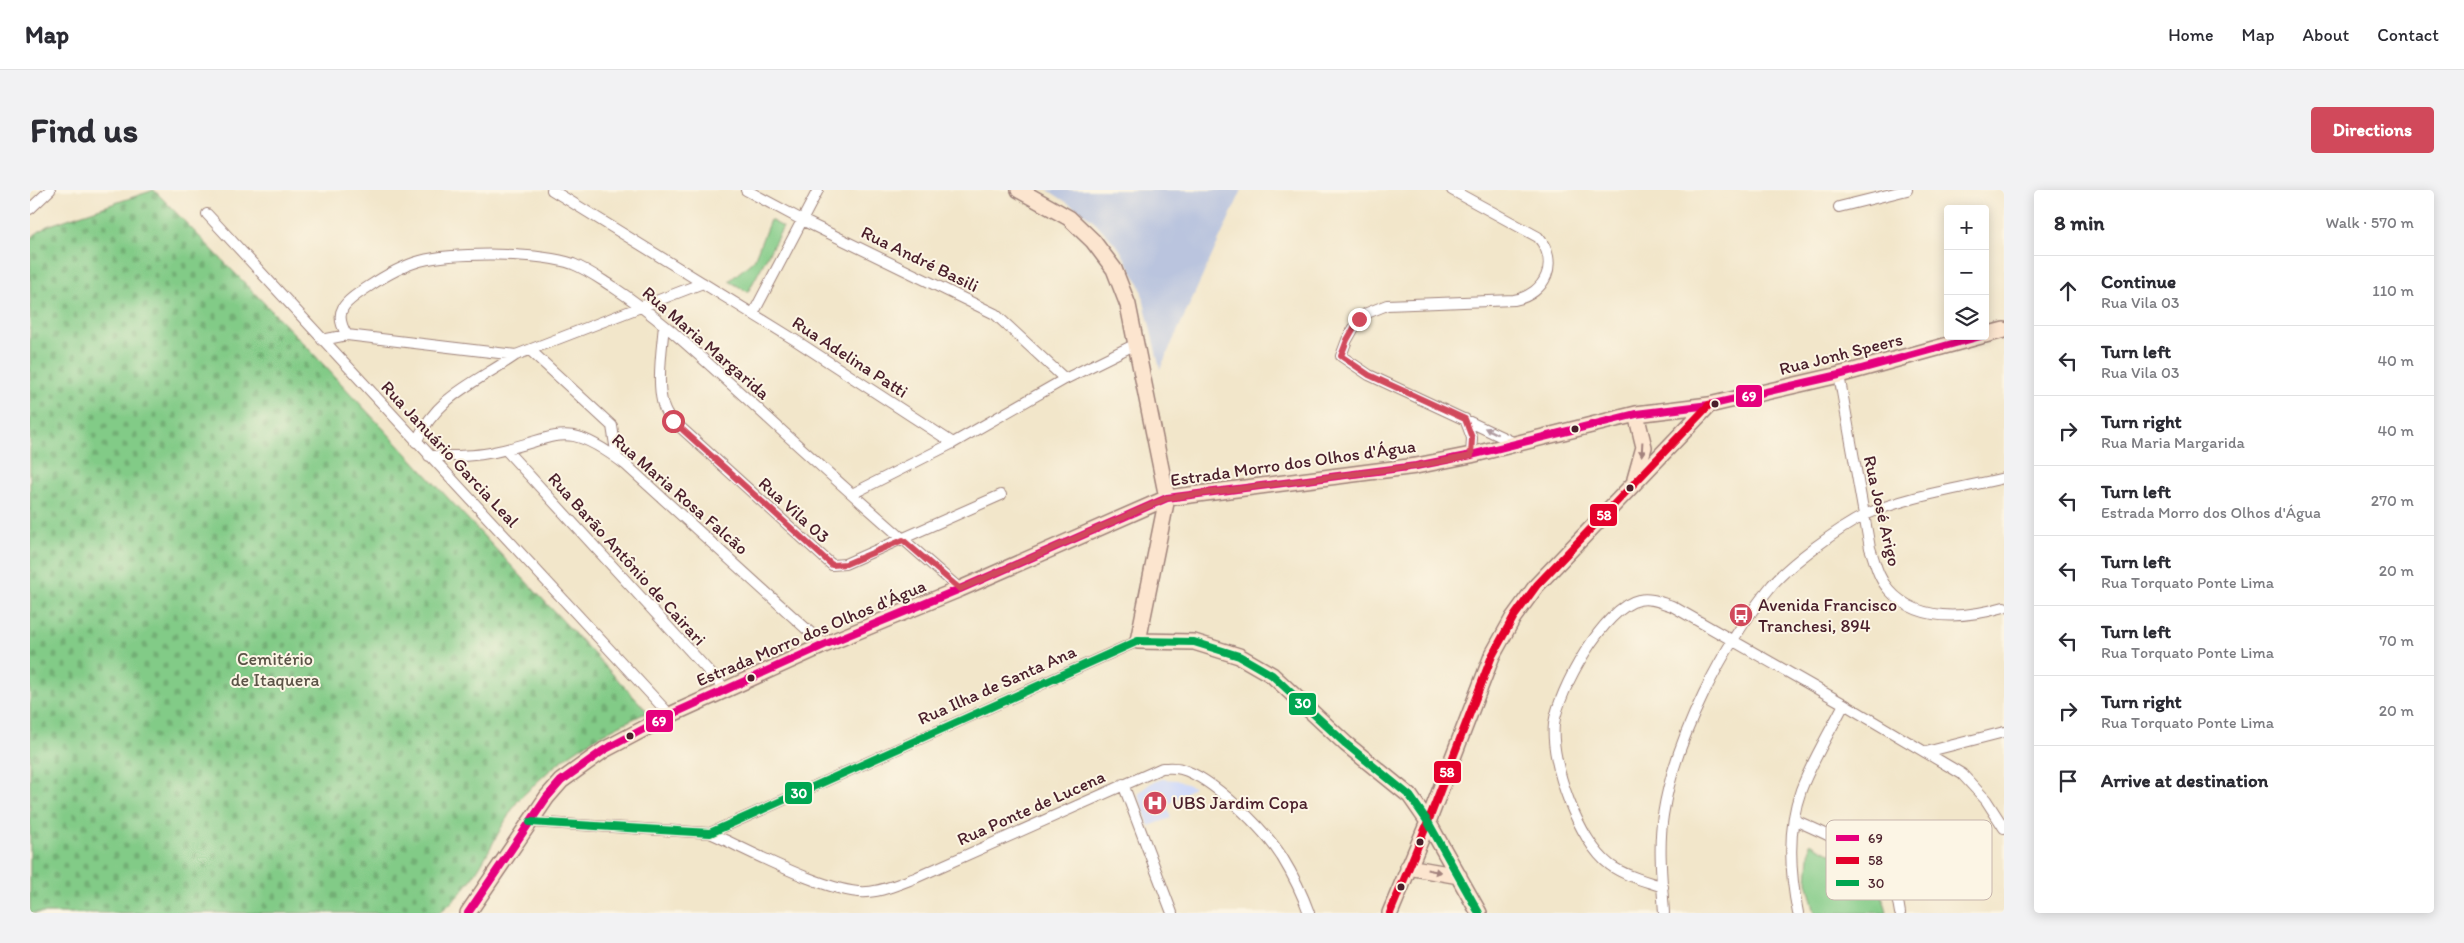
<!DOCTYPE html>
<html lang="en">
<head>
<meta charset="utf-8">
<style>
	:root { --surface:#fff; --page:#f2f2f3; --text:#2b2b33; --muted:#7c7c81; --line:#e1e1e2; --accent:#d1495b }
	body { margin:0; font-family:Itim,sans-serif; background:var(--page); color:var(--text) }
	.controls { position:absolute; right:15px; top:15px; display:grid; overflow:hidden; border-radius:5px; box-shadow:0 2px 12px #0003 }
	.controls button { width:45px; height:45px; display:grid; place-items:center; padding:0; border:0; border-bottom:1px solid var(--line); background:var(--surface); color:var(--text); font:25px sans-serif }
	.stop { position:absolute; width:15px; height:15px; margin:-11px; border:4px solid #d1495b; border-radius:50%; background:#fff }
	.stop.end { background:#d1495b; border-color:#fff; box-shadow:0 1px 5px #0008 }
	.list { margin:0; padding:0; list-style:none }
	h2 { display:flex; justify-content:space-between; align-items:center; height:65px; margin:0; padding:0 20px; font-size:21px }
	h2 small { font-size:16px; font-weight:400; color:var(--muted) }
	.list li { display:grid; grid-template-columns:32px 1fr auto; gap:15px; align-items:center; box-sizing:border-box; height:70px; padding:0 20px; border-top:1px solid var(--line) }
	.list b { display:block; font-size:19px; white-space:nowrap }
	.list p { margin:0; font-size:16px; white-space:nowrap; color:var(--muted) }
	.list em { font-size:16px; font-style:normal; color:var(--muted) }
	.icon { flex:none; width:28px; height:28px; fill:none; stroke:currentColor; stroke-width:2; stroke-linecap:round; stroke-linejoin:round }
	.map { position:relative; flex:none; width:1974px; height:723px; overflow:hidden; border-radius:5px }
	header { display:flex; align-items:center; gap:30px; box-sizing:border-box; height:70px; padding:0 25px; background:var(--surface); border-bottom:1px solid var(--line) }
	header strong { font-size:24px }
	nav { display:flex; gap:28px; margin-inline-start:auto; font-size:18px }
	.intro { display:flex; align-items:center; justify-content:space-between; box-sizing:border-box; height:120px; padding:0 30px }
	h1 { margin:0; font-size:35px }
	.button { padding:12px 22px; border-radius:5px; background:var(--accent); color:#fff; font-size:18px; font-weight:700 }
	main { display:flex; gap:30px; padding:0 30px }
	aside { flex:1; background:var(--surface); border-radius:5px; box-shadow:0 2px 12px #0003 }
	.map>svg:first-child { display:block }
	.built { fill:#d0daf9 }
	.industrial { fill:#bac4de }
	.green { fill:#82cb87; stroke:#667559 }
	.cemetery { fill:url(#cemetery-stones); stroke:#667559 }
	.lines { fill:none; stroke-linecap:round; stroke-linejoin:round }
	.street-casing { stroke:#9e827a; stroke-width:12 }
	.secondary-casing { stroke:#9e827a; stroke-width:18 }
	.street { stroke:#fff; stroke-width:10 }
	.secondary { stroke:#fce5cf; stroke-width:15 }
	.bus-1-casing { stroke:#fcf5e5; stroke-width:11 }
	.bus-2-casing { stroke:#fcf5e5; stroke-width:11 }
	.bus-3-casing { stroke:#fcf5e5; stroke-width:11 }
	.bus-1 { stroke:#e5007d; stroke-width:8 }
	.bus-2 { stroke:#e4002b; stroke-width:8 }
	.bus-3 { stroke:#00a651; stroke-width:8 }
	.oneway { fill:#ae9aa0 }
	.oneway2 { fill:#a3827d }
	.route { stroke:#d1495b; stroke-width:6 }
	.bus-dot { fill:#4a1f2b; stroke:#fcf5e5; stroke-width:2 }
	.labels { text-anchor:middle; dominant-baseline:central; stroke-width:4; stroke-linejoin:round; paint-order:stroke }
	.street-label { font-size:18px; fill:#4a1f2b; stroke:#fcf5e5 }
	.poi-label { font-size:18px; fill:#4a1f2b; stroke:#fcf5e5; text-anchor:start }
	.park-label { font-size:18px; fill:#5b5347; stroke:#fcf5e5 }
	.key { fill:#fcf5e5; stroke:#c7b5ad; stroke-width:1 }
	.key-label { font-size:14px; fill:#4a1f2b }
	.line-badge { stroke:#fcf5e5; stroke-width:2 }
	.badge-label { font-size:14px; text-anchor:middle; font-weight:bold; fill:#fff }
</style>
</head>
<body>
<header>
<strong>Map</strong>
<nav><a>Home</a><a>Map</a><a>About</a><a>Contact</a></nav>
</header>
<div class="intro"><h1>Find us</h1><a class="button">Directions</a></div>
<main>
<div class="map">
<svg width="1974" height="723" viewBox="0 0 1974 723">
	<defs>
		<pattern id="cemetery-stones" width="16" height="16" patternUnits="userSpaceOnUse" patternTransform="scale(1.25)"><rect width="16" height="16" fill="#82cb87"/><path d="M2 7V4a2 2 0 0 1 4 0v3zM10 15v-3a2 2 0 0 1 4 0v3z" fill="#72ae75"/></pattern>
	</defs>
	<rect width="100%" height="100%" fill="#fcf5e5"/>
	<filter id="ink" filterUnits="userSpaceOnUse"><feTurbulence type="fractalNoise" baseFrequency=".02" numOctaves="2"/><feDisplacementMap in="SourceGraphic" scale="10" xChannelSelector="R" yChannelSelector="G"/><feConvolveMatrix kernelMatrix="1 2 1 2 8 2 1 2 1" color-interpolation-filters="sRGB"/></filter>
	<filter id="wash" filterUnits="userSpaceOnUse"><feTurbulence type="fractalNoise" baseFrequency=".0096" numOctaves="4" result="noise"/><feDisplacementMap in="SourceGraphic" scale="20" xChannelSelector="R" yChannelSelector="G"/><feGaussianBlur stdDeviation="1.12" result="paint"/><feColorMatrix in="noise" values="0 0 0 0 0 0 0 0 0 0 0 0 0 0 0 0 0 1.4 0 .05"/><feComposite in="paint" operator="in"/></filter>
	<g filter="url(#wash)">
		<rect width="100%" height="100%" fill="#f2e6ca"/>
		<path class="built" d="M1132,589L1146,590L1164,597L1137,615L1141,628L1119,636L1108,603L1121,593Z"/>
		<path class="industrial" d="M1018,0H1212L1130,179L1110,95L1089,58L1062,29Z"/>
		<path class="green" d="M740,30L753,37L718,102L699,91L724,70Z
			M1780,653C1809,668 1852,686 1857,723H1785L1777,692Z"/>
		<path class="cemetery" d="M124,0L277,157L618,522C572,543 539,560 503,596C497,602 489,608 485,615C458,656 450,691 409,723H0V48L17,36Z"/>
	</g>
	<g filter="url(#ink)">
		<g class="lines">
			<g class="street-casing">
				<path id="street" d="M522,0L765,150L923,253L1035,189L1106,154
					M716,0L772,30L965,124L1035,189
					M1422,0L1508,47C1530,72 1516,104 1484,110L1357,115L1337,123L1329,129L1317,150L1311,166L1339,185L1487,254
					M1809,17L1877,0
					M0,19L20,0
					M177,24L640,525
					M723,124L788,0
					M634,135C632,159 624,206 638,226L802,375L815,374L971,305
					M317,145C301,120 317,111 338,97C353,87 372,76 390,71C425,62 509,62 543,74C558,80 570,89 583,97C635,131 679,175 725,216C792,278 861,339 930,399
					M292,150L317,145L486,165L673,93
					M500,160L582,236L587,268
					M1809,185L1840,358C1845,372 1848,388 1859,400C1888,433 1936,428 1974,417
					M1435,229L1442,248L1441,265
					M386,252C409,204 444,194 486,165
					M476,260L695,499
					M399,266C420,266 443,267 464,262C532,248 533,227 596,275L794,455
					M822,304L923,253
					M1896,562L1974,542
					M1093,594L1142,723
					M1765,630C1808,650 1864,670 1870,723
					M500,632L680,643L1108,451
					M680,643C716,659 800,705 837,702C853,701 869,694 885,688L1132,578C1138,578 1145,577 1151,579C1183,588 1234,639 1252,667C1263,685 1272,703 1279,723
					M1633,697C1616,691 1595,686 1580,675C1549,652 1520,573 1524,534C1528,501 1574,417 1609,410C1620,407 1632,413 1642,416L1814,514L1932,584L1956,610L1974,638
					M1634,723C1632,691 1628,658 1633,625C1645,548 1693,455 1742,395C1761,373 1809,338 1835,325C1873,307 1932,298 1974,288
					M1768,723C1760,684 1757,639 1771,600C1781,573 1801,540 1814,514"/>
			</g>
			<g class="secondary-casing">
				<path id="secondary" d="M989,0L1039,28L1063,51L1084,79L1098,115L1137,308L1108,451L1164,452L1209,466L1242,485L1316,554L1380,606L1398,632L1449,723
					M1955,145L1974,140
					M1605,289L1614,257L1606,224
					M1378,677L1429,686
					M438,723L517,607L531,591L574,560L640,525L794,455L930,399L1137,308L1386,276L1441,265L1606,224L1679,215L1809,185L1951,146
					M1360,723L1398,632L1462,466L1483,428L1507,395L1679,215"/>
			</g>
			<use href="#street" class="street"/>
			<use href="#secondary" class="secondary"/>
			<g class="bus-1-casing">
				<path id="bus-1" d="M438,723L517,607L531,591L574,560L640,525L794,455L930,399L1137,308L1386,276L1441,265L1606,224L1679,215L1809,185L1951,146"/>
			</g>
			<g class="bus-2-casing">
				<path id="bus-2" d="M1360,723L1398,632L1462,466L1483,428L1507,395L1679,215"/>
			</g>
			<g class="bus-3-casing">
				<path id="bus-3" d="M500,632L680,643L1108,451L1164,452L1209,466L1242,485L1316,554L1380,606L1398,632L1449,723"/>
			</g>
			<use href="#bus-1" class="bus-1"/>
			<use href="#bus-2" class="bus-2"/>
			<use href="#bus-3" class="bus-3"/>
		</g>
		<defs><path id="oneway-solid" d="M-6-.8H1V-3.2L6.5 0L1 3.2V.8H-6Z" transform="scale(1.25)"/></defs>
		<use class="oneway" href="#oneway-solid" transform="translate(1461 241) rotate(-154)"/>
		<g class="oneway2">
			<use href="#oneway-solid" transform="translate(1612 259) rotate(93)"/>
			<use href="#oneway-solid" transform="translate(1404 681) rotate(11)"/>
		</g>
	</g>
	<g class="lines" filter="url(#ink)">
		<path class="route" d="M643,231L802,375L816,374L873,350L930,399L1137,308L1386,276L1441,266L1442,248L1435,229L1339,185L1311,166L1317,150L1329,129"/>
	</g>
	<defs>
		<g id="bus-disc" transform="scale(1.25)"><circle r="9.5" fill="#d1495b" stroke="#fcf5e5"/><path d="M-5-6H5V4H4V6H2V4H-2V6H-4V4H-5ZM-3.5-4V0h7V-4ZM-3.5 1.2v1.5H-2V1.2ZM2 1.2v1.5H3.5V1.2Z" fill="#fff"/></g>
		<g id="hospital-disc" transform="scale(1.25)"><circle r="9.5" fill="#d1495b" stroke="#fcf5e5"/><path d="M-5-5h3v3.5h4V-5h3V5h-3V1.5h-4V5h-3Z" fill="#fff"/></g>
	</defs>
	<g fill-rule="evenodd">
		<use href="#bus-disc" x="1711" y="425"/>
		<use href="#hospital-disc" x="1125" y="613"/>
	</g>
	<g class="bus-dot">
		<circle cx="1685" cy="214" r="4.5"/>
		<circle cx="1545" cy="239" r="4.5"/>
		<circle cx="1600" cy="298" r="4.5"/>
		<circle cx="721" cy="488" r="4.5"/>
		<circle cx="600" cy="546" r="4.5"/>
		<circle cx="1390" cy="652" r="4.5"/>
		<circle cx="1371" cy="697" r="4.5"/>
	</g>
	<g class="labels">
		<g class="street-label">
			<text transform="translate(890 69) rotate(26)">Rua André Basili</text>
			<text transform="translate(676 153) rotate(41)">Rua Maria Margarida</text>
			<text transform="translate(1811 164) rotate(-14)">Rua Jonh Speers</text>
			<text transform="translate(820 167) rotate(33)">Rua Adelina Patti</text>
			<text transform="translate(420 264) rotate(47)">Rua Januário Garcia Leal</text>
			<text transform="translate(1263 273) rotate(-8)">Estrada Morro dos Olhos d'Água</text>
			<text transform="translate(650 304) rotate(41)">Rua Maria Rosa Falcão</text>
			<text transform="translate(764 320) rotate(42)">Rua Vila 03</text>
			<text transform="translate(1852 321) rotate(77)">Rua José Arigo</text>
			<text transform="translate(597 369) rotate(48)">Rua Barão Antônio de Cairari</text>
			<text transform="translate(781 443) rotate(-23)">Estrada Morro dos Olhos d'Água</text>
			<text transform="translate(967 495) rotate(-24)">Rua Ilha de Santa Ana</text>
			<text transform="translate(1001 618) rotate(-24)">Rua Ponte de Lucena</text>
		</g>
		<g class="poi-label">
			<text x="1728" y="415">Avenida Francisco<tspan x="1728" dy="21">Tranchesi, 894</tspan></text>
			<text x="1142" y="613">UBS Jardim Copa</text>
		</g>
		<g class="park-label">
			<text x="245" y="469">Cemitério<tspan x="245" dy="21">de Itaquera</tspan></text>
		</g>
	</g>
	<rect x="1796" y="630" width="166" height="80" rx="8" class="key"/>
	<rect x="1806" y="645" width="23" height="6" fill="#e5007d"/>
	<rect x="1806" y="667" width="23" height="7" fill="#e4002b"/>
	<rect x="1806" y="690" width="23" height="6" fill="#00a651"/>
	<g class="key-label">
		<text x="1838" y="653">69</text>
		<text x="1838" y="675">58</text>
		<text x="1838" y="698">30</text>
	</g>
	<g class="line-badge">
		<rect x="1705" y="194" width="28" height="24" rx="5" fill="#e5007d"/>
		<rect x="1559" y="313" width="29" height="24" rx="5" fill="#e4002b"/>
		<rect x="1258" y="502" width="29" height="24" rx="5" fill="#00a651"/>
		<rect x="615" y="519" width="29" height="24" rx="5" fill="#e5007d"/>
		<rect x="1403" y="570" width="29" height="24" rx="5" fill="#e4002b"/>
		<rect x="754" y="591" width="29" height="24" rx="5" fill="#00a651"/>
	</g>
	<g class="badge-label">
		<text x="1719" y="211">69</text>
		<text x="1574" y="330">58</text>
		<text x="1273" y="518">30</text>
		<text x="629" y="536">69</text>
		<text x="1417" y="587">58</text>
		<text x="769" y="608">30</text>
	</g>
</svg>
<div class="controls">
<button>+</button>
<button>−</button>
<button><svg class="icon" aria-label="layers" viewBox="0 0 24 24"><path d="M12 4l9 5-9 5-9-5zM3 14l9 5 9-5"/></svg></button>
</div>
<div class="stop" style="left:643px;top:231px"></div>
<div class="stop end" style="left:1329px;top:129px"></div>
</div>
<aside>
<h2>8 min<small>Walk · 570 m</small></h2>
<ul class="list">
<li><svg class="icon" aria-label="ahead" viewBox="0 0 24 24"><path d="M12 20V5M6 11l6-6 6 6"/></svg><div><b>Continue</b><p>Rua Vila 03</p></div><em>110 m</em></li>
<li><svg class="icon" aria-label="left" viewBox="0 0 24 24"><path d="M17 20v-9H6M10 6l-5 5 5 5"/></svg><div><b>Turn left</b><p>Rua Vila 03</p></div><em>40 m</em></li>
<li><svg class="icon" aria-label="right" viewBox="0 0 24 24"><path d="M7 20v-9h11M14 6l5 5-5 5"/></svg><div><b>Turn right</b><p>Rua Maria Margarida</p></div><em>40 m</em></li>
<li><svg class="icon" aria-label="left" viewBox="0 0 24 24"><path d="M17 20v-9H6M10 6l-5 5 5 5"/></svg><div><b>Turn left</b><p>Estrada Morro dos Olhos d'Água</p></div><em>270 m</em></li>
<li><svg class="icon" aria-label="left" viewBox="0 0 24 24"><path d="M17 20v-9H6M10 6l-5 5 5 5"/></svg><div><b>Turn left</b><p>Rua Torquato Ponte Lima</p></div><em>20 m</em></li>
<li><svg class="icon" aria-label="left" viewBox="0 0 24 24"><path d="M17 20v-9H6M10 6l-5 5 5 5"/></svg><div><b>Turn left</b><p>Rua Torquato Ponte Lima</p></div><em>70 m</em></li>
<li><svg class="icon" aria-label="right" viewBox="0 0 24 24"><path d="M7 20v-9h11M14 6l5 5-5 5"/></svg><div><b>Turn right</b><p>Rua Torquato Ponte Lima</p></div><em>20 m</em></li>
<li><svg class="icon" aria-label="arrive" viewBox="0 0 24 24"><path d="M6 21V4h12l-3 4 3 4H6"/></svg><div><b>Arrive at destination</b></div></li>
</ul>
</aside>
</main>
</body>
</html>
